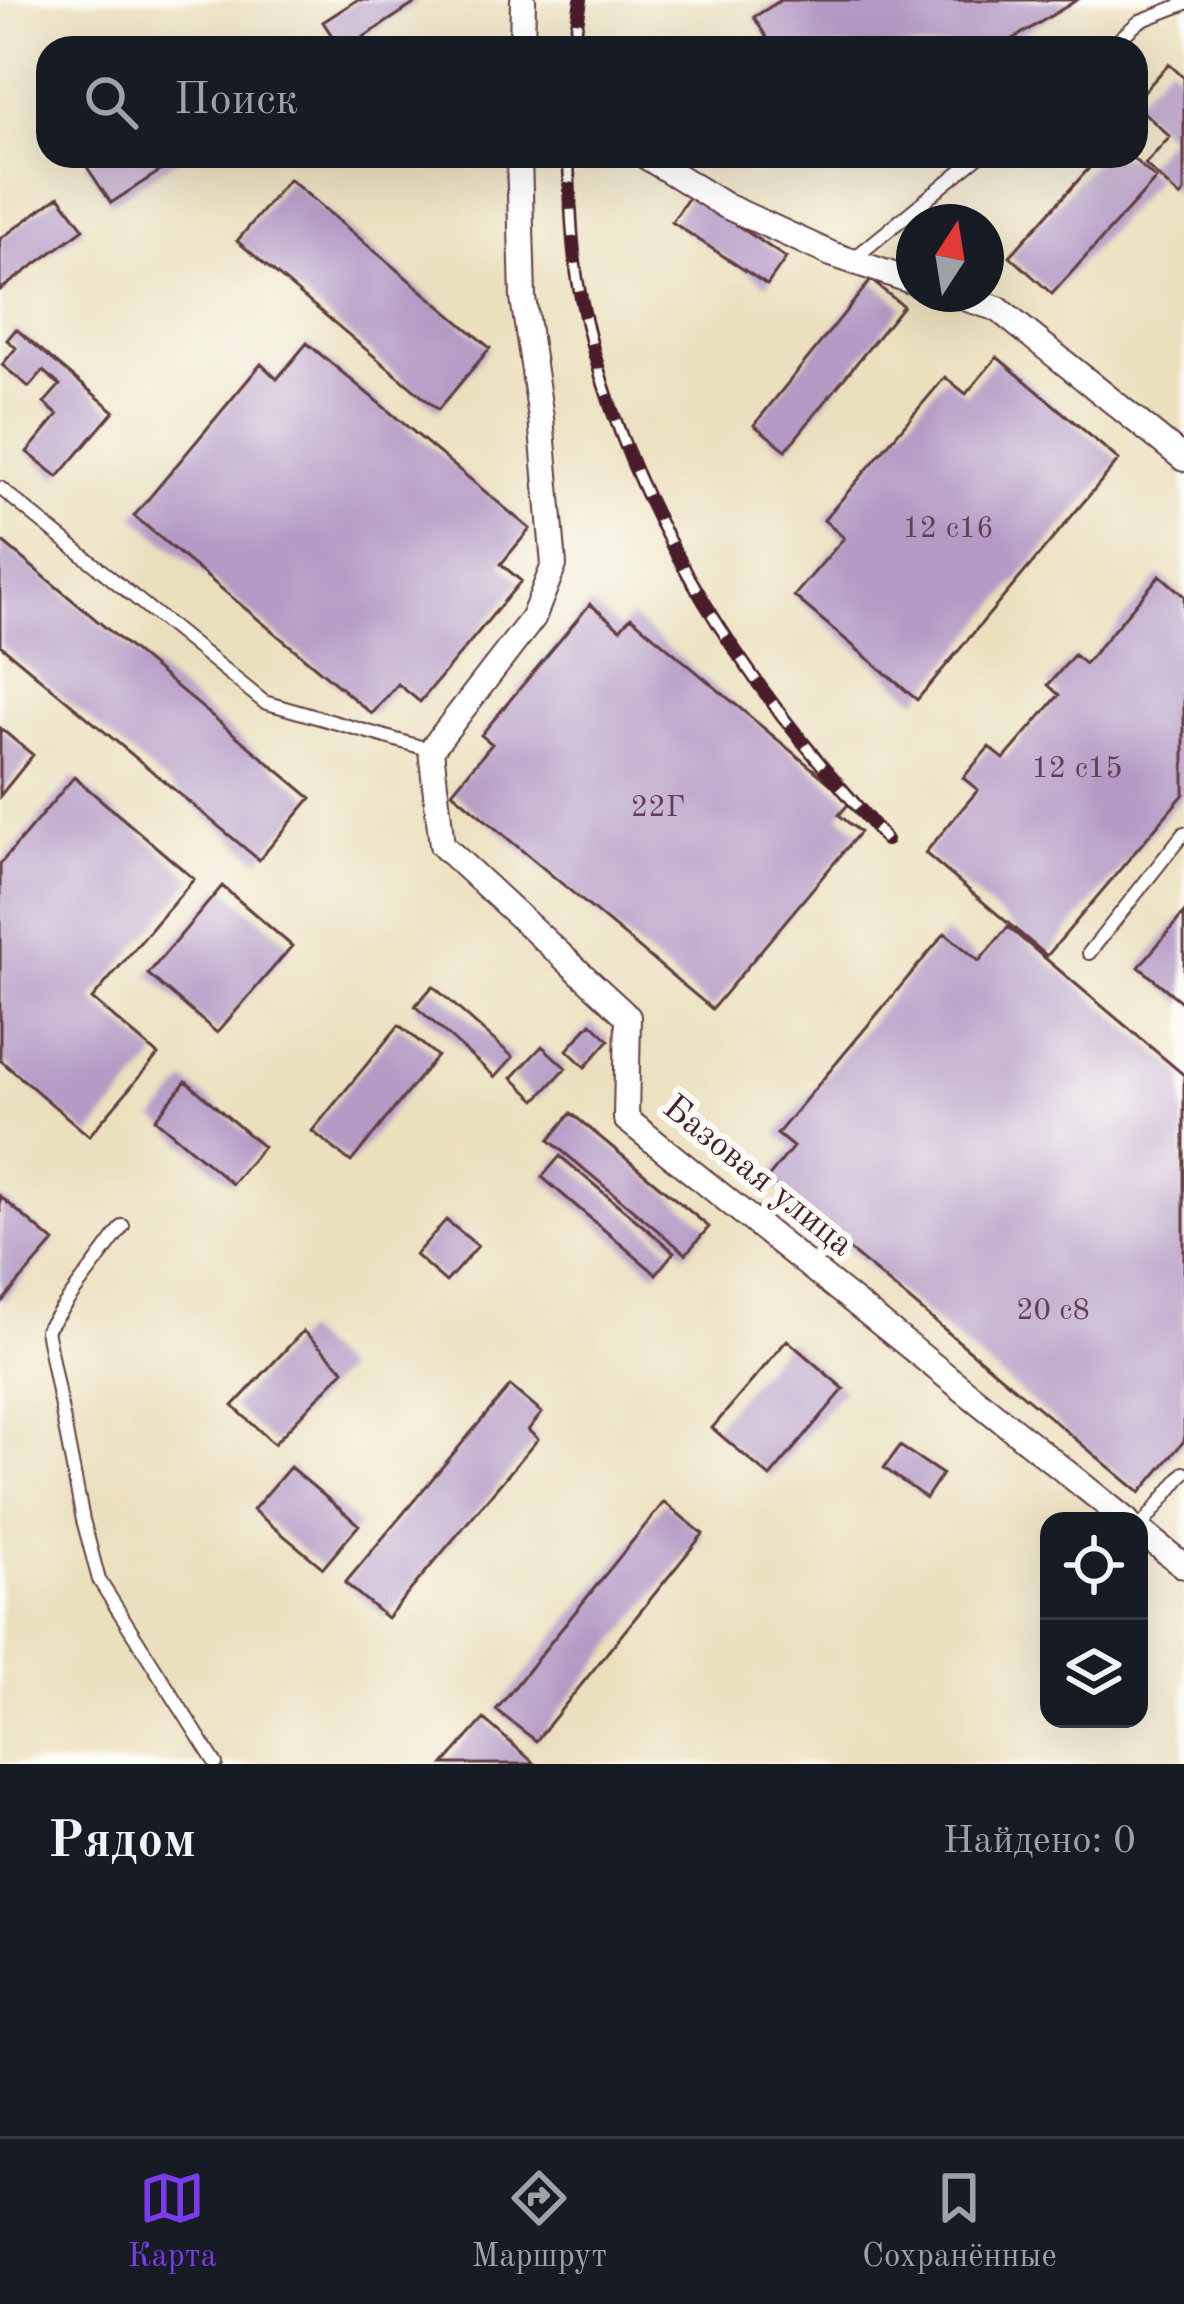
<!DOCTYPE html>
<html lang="ru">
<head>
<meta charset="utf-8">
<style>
	:root { --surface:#171b24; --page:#242831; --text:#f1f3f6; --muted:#9ea1a6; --line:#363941; --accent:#7c3aed }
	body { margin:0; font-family:"Old Standard TT",serif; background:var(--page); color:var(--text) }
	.controls { position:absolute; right:36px; bottom:36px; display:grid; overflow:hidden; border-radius:24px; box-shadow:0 12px 48px #0002 }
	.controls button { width:108px; height:108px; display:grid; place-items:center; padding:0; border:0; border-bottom:3px solid var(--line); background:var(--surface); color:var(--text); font:60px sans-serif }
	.compass { position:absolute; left:896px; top:204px; width:108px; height:108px; border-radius:50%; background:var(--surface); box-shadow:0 12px 48px #0002; rotate:12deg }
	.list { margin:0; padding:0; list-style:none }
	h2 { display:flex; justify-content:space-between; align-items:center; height:156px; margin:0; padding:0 48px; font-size:51px }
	h2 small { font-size:39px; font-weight:400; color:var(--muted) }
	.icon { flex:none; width:66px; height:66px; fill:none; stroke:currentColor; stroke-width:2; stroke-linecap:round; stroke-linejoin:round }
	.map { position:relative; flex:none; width:1184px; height:1764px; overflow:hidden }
	.search { position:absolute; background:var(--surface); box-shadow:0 12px 48px #0002; left:36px; right:36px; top:36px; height:132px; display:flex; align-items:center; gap:30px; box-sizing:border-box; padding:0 42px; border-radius:36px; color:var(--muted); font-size:45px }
	.sheet { height:372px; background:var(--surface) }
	nav { display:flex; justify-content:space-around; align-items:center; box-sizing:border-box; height:168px; border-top:3px solid var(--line); background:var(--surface); font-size:33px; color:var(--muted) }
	nav a { display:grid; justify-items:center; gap:6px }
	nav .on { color:var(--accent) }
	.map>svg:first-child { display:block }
	.building { fill:#b49ac5 }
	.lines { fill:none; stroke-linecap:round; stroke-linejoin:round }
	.service-casing { stroke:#623c41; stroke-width:16 }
	.minor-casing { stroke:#623c41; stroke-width:28 }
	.service { stroke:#fff; stroke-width:12 }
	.minor { stroke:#fff; stroke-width:24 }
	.rail-casing { stroke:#4a1f2b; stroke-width:14 }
	.rail { stroke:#fdfcf7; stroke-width:9; stroke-dasharray:27; stroke-linecap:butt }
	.labels { text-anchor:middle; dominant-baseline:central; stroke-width:12; stroke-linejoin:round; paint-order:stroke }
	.number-label { font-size:30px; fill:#643e52 }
	.street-label { font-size:36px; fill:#4a1f2b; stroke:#fdfcf7 }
</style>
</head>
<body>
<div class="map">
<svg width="1184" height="1764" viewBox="0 0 1184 1764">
	<rect width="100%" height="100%" fill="#fdfcf7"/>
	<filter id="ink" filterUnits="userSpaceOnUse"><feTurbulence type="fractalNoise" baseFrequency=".00833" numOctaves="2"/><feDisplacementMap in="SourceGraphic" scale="24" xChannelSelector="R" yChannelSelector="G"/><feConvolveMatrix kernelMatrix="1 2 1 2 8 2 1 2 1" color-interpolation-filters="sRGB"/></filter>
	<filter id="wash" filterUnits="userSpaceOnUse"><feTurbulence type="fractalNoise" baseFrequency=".004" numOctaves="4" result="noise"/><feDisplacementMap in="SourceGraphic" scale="48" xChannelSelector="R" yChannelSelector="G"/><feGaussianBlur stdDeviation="2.7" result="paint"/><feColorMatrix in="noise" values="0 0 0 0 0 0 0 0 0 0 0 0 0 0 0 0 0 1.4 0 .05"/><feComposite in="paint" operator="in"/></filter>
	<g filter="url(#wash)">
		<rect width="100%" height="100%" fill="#ebe0be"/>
		<g id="blocks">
			<path class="building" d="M357,0H420L347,48H340L323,22Z
				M781,0H1077L998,48H773L754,17Z
				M1169,64L1184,78V192L1180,197L1145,164L1170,137L1136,105V100Z
				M97,156H183L111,203L85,164Z
				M1100,156H1130L1156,179L1052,294L1010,256Z
				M289,179L490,348L438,410L237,241Z
				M691,194L786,258L767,285L672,222Z
				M59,196L84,229L0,290V239Z
				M871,280L903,306L786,450L754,425Z
				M16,329L114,411L58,477L27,452L58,415L44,403L60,385L43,371L29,387L2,365L16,348L7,340Z
				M307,343L530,529L501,564L521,581L420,702L398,684L372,714L134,516L261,364L277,379Z
				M997,357L1119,460L917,700L794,596L844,538L824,520L945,377L966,394Z
				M0,540L311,798L259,860L0,645Z
				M1160,575L1184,596V794L1047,956L925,853L978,790L963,778L989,747L1004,759L1059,695L1048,685L1074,655L1085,664Z
				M590,604L620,629L631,617L851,801L839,815L860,832L712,1009L452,792L492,744L481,735Z
				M0,728L33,755L0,796Z
				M74,777L194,879L92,999L158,1055L89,1136L0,1060V864Z
				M222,886L292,946L217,1033L148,974Z
				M1184,913V1004L1139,967Z
				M1008,927L1184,1075V1441L1140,1493L766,1180L793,1147L777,1134L945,933L979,961Z
				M433,986L513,1057L495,1077L415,1006Z
				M591,1023L609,1040L585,1067L567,1050Z
				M399,1025L437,1056L351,1162L312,1131Z
				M542,1046L566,1068L536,1100L512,1078Z
				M186,1081L263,1147L232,1184L155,1119Z
				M571,1113L709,1227L686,1254L549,1140Z
				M560,1156L674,1252L656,1274L542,1177Z
				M0,1196L54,1242L0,1304Z
				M446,1220L478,1246L446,1282L415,1255Z
				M303,1331L344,1370L274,1444L233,1406Z
				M787,1340L844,1389L770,1477L712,1428Z
				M510,1386L542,1413L528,1430L538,1439L387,1618L345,1583Z
				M900,1446L942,1474L926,1498L884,1468Z
				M290,1467L359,1525L323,1568L253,1510Z
				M664,1502L703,1534L536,1741L496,1710Z
				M484,1719L535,1764H444Z"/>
		</g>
	</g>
	<g filter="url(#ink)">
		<use href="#blocks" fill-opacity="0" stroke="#623c41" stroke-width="3"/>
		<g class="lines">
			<g class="service-casing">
				<path id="service" d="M1109,48L1140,21L1184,4
					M852,260L979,156
					M0,488L264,702L431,750
					M1089,953L1184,833
					M123,1226L46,1330L83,1520L99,1580L216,1764
					M1139,1529L1184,1473"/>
			</g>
			<g class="minor-casing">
				<path id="minor" d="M522,48L523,0
					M519,156L523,298L541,418L554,565L533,618L431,750L442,845L628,1017L626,1119L1127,1521
					M645,156L726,206L831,254L914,282
					M952,294L998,309L1184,459
					M1139,1530L1184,1566"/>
			</g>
			<use href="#service" class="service"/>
			<use href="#minor" class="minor"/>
			<g class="rail-casing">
				<path id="rail" d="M573,48L581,0
					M568,156C571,201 571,249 580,293C610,447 686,589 780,713C813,757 851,798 886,840"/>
			</g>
			<use href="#rail" class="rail"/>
		</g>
	</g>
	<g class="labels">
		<g class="number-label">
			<text x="948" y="529">12 с16</text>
			<text x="1077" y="769">12 с15</text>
			<text x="658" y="808">22Г</text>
			<text x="1053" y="1311">20 с8</text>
		</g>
		<g class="street-label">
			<text transform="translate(757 1177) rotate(39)">Базовая улица</text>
		</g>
	</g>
</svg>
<div class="controls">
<button><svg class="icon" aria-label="locate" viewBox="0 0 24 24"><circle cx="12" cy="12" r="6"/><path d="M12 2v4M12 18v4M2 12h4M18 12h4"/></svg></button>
<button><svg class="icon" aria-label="layers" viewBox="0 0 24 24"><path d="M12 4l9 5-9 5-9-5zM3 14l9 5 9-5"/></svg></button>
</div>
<svg class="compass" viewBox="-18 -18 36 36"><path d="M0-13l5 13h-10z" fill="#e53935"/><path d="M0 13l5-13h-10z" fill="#9ea1a6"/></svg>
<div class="search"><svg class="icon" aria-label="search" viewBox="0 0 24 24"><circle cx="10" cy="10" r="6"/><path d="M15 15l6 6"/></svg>Поиск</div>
</div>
<section class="sheet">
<h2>Рядом<small>Найдено: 0</small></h2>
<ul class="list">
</ul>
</section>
<nav>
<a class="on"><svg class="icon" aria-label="map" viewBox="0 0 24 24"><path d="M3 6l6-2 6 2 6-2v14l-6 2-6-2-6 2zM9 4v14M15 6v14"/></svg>Карта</a>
<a><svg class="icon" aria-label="directions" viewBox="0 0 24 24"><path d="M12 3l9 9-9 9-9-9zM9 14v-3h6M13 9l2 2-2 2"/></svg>Маршрут</a>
<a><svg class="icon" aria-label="saved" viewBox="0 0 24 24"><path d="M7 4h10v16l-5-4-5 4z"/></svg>Сохранённые</a>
</nav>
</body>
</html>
